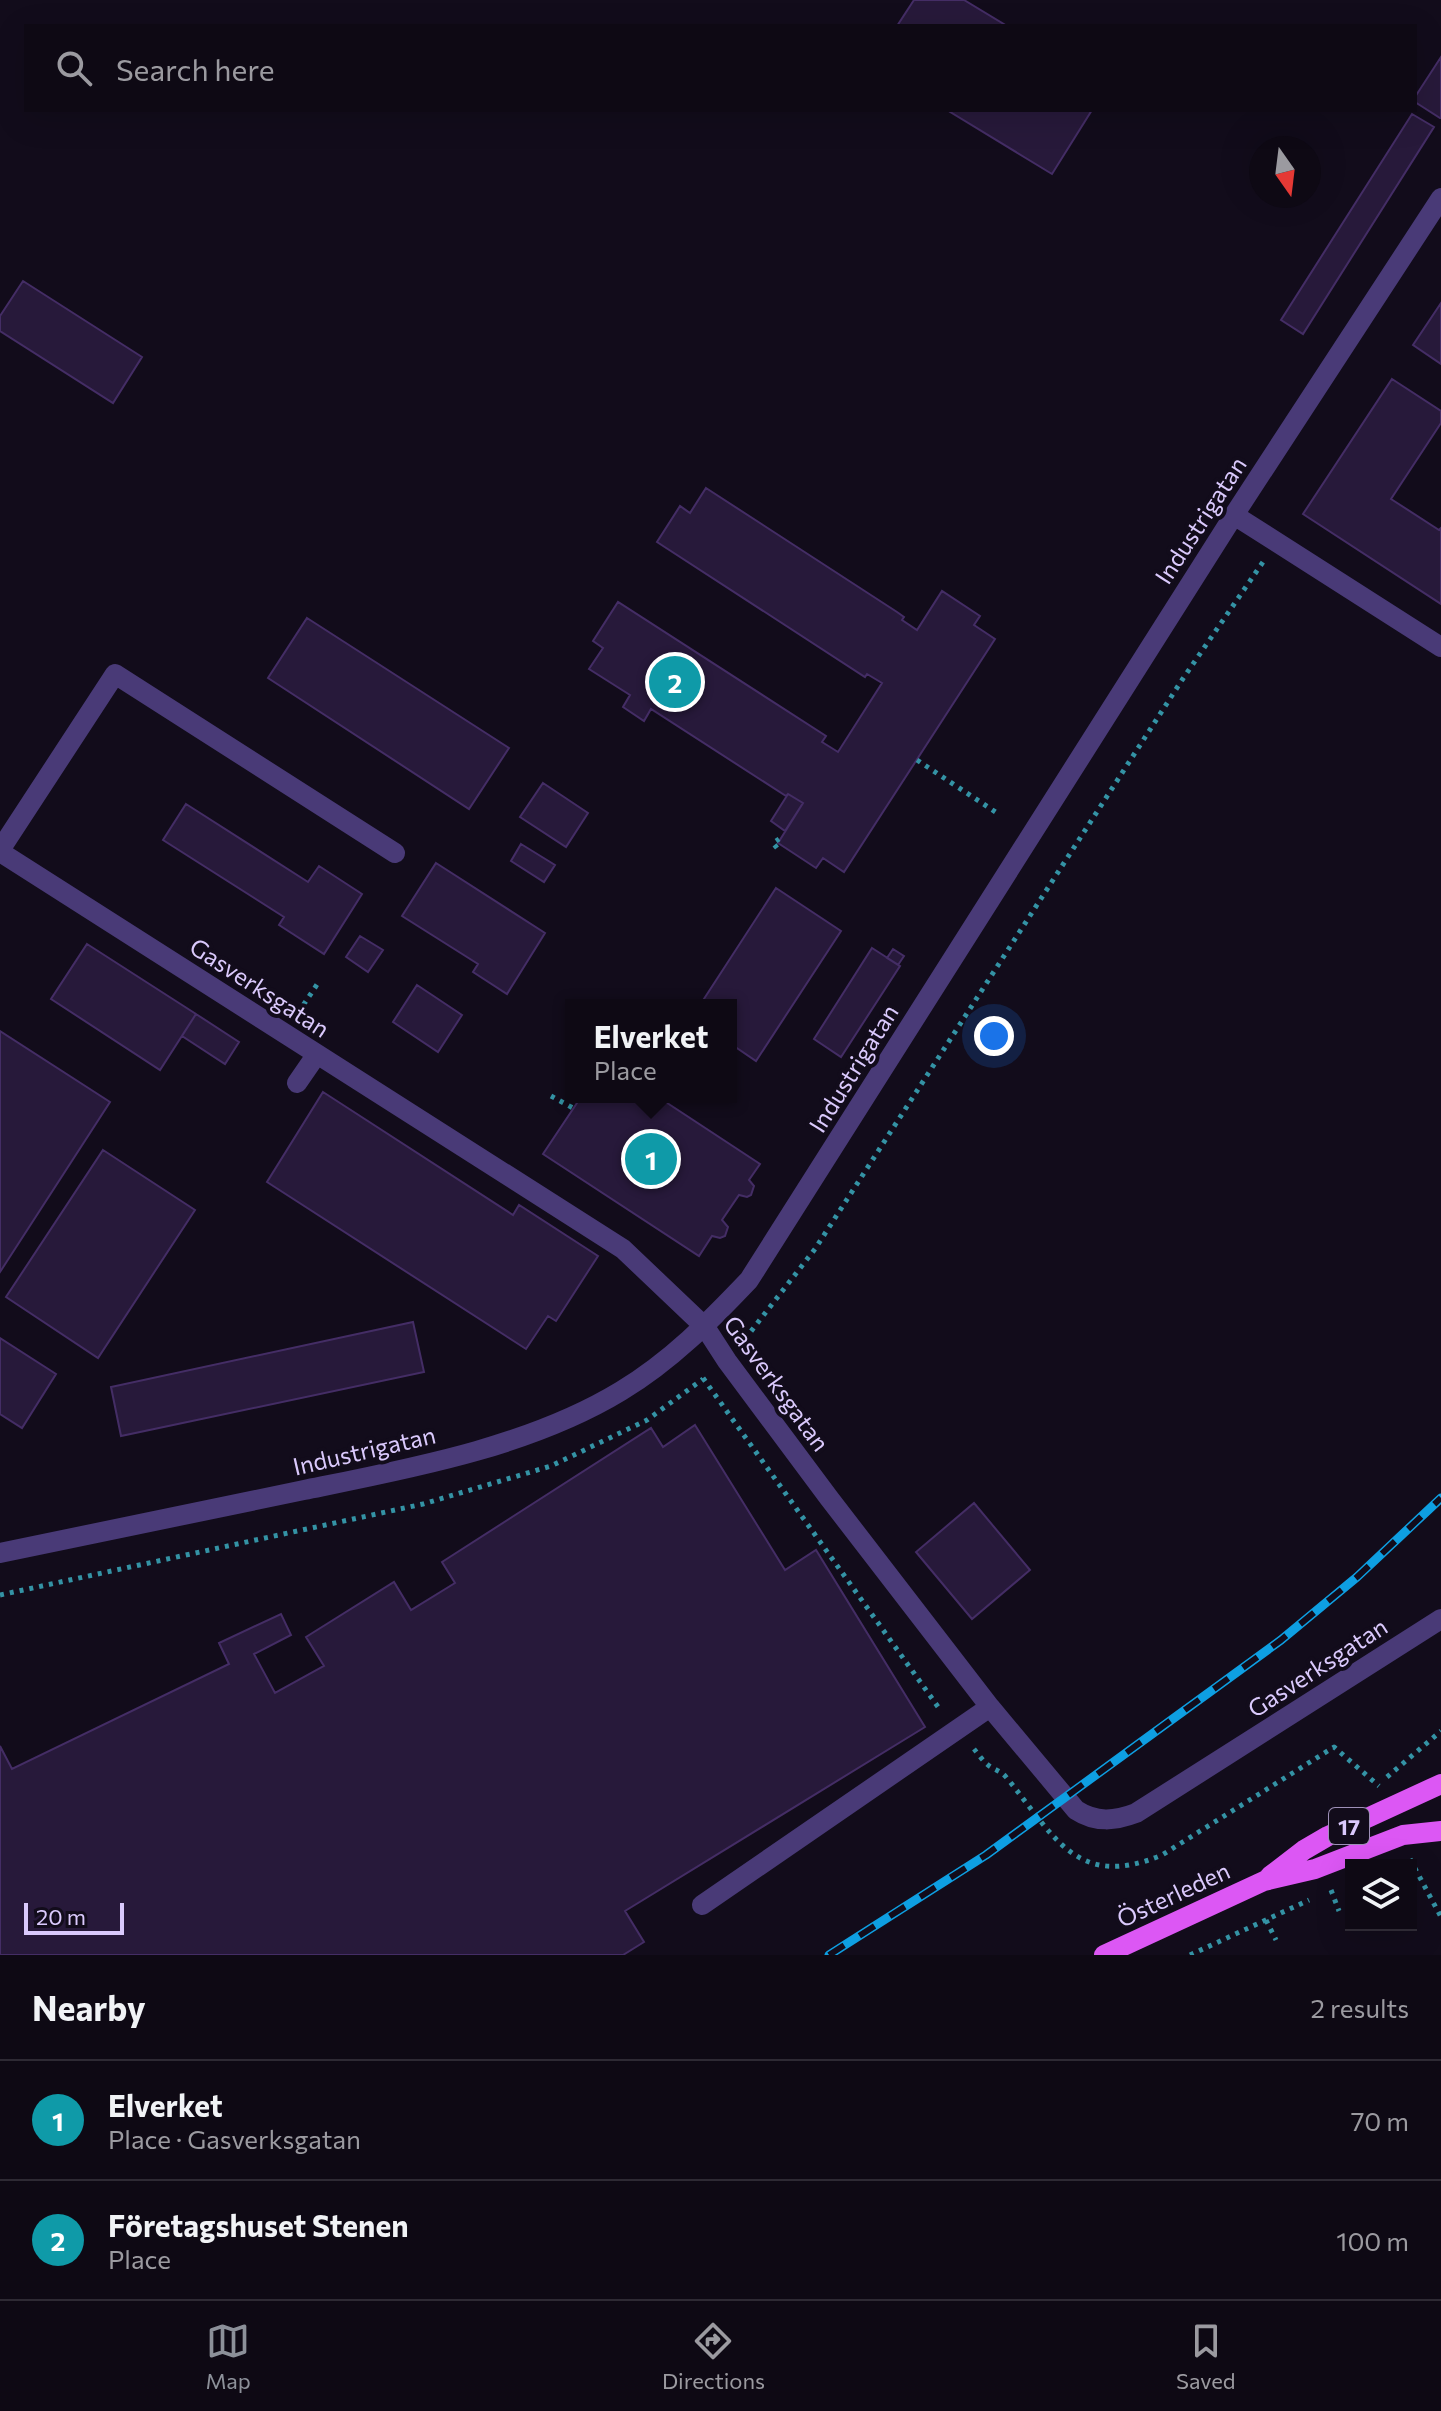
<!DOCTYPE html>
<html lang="en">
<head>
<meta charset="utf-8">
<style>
	:root { --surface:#0e0914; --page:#1c1722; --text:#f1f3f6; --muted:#9b9aa0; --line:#2e2a34; --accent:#8c9099 }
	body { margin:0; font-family:Commissioner,sans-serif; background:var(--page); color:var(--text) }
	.controls { position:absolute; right:24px; bottom:24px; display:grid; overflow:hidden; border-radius:0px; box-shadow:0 8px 32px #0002 }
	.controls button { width:72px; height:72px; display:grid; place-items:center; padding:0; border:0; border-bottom:2px solid var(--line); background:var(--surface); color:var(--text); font:40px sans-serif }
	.compass { position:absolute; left:1249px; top:136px; width:72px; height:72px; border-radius:50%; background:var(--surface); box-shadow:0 8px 32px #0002; rotate:166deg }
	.scale { position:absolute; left:24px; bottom:20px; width:100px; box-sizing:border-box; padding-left:8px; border:4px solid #dac9fc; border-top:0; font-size:22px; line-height:28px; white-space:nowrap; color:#dac9fc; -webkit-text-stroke:6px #120c1b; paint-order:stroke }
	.you { position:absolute; left:994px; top:1036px; width:28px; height:28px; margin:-20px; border:6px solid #fff; border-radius:50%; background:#1a73e8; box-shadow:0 0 0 12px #1a73e833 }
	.badge { display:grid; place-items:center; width:52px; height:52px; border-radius:50%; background:var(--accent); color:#fff; font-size:26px; font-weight:700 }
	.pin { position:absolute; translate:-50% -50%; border:4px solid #fff; box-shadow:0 2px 8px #0006 }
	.popup { position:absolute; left:565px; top:999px; width:172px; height:104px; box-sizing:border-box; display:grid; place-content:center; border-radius:0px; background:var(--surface); filter:drop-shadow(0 2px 6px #0005); font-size:26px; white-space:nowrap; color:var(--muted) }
	.popup b { font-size:30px; color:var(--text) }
	.popup::after { content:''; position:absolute; left:50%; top:100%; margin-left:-16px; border:16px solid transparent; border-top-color:var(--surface) }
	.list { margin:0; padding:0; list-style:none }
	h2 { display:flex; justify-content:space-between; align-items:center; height:104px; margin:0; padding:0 32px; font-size:34px }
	h2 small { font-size:26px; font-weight:400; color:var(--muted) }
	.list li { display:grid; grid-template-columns:52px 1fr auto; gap:24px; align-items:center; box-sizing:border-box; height:120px; padding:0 32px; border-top:2px solid var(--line) }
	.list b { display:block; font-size:30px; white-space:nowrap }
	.list p { margin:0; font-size:26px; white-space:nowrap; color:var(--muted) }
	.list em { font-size:26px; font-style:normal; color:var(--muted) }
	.icon { flex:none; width:44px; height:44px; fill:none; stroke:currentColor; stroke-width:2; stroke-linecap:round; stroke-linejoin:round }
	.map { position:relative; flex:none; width:1441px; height:1955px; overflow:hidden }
	.search { position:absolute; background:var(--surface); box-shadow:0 8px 32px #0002; left:24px; right:24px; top:24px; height:88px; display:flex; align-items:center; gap:20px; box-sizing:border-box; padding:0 28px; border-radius:0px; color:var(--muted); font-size:30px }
	.sheet { height:344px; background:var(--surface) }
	nav { display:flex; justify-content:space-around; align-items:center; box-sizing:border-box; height:112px; border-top:2px solid var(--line); background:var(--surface); font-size:22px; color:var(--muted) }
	nav a { display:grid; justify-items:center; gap:4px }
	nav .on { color:var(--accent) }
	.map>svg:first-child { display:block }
	.building { fill:#27193a; stroke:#442d65; stroke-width:2 }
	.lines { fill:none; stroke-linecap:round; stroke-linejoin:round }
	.path { stroke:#3493a5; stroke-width:5; stroke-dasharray:4 6; stroke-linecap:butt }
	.minor { stroke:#493a77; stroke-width:20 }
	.major { stroke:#dc57f4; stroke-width:20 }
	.rail-casing { stroke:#0e9fe2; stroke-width:9 }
	.rail { stroke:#120c1b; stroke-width:6; stroke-dasharray:18; stroke-linecap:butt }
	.labels { text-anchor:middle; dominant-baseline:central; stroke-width:8; stroke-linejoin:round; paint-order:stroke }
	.shield { fill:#120c1b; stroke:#9e90b8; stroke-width:2 }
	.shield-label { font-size:22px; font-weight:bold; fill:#dac9fc }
	.street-label { font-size:24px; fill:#dac9fc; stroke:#120c1b }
</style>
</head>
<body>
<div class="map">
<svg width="1441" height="1955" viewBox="0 0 1441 1955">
	<rect width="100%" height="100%" fill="#120c1b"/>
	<path class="building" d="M914,0H964L1007,26H897Z
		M1441,57V118H1440L1415,102V97Z
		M947,110H1092L1052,174Z
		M1412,114L1434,127L1303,334L1281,320Z
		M23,281L142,357L113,403L0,331V316Z
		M1441,303V364L1413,345Z
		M1392,379L1441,411V423L1391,499L1439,530L1441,528V604L1303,514Z
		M706,488L897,612L904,617L902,620L917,630L942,591L980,616L974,625L995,639L844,872L823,858L816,868L778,843L803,803L788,794L786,796L651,709L644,721L623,707L630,695L589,669L603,648L593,641L618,602L826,736L822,742L838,752L882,683L867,674L865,677L657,542L680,506L690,513Z
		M307,618L509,748L469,809L268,678Z
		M543,783L588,813L566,847L520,817Z
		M788,794L803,803L785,831L771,821Z
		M186,804L308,882L319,866L362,894L324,954L279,925L284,917L163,840Z
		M521,844L555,865L544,882L511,861Z
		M436,863L545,933L507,994L473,972L478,964L402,916Z
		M776,888L841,931L756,1061L731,1044V1005H700Z
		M360,936L383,950L368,972L346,957Z
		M87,944L196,1014L160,1070L51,999Z
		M872,948L900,966L841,1057L814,1039Z
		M893,949L904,956L898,965L887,958Z
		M417,985L462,1015L438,1052L393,1022Z
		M196,1014L239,1042L225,1064L182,1036Z
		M0,1031L110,1102L0,1272Z
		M323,1092L513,1215L519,1205L598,1256L556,1321L548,1316L526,1349L267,1182Z
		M581,1097H658L760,1164L749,1180L754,1186L751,1195L747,1197L739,1195L722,1220L728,1227L725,1236L720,1238L712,1236L699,1256L543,1154Z
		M103,1150L195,1210L98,1358L6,1297Z
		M413,1322L424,1372L121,1436L111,1387Z
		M0,1338L56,1374L22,1428L0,1414Z
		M695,1425L785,1570L816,1550L925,1727L625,1911L644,1942L623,1955H0V1746L12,1769L229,1664L219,1643L281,1614L291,1635L254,1654L275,1693L324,1666L306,1637L394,1582L411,1610L455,1583L442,1562L651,1428L663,1447Z
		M974,1503L1030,1570L972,1619L916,1552Z"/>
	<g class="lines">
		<path class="path" d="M917,760L1000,815
			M777,848L773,843L779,839
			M298,1013L320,980
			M551,1096L573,1108
			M745,1339L815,1249L1182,680L1263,562
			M703,1378L941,1711
			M0,1595L423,1504L551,1466L647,1420L703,1379
			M974,1749C979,1755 984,1763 991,1767C997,1771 1001,1771 1006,1777C1054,1835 1076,1891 1162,1855L1334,1747L1379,1786
			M1387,1777L1441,1731
			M1410,1859L1441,1917
			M1331,1890L1339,1911
			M1266,1920L1276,1940
			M1190,1955L1309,1900"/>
		<path class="minor" d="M1234,515L1441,647
			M0,850L115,674L395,853
			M0,852L623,1249L705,1327L727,1361L829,1498L990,1707L1076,1810C1096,1823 1115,1821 1136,1813L1441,1619
			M297,1083L317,1054
			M0,1553C101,1532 202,1511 304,1490C408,1469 529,1447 621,1391C671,1361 710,1321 749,1280L1234,515L1441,198
			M702,1905L990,1707"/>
		<path class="major" d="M1270,1876L1304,1850L1328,1836L1441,1784
			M1104,1955L1264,1881L1315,1869L1403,1835L1441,1831"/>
		<g class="rail-casing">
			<path id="rail" d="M829,1955L986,1855L1281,1640L1357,1577L1441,1498"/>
		</g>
		<use href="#rail" class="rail"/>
	</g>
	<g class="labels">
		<rect class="shield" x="1329" y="1808" width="40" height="36" rx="6"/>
		<g class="shield-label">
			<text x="1349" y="1826">17</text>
		</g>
		<g class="street-label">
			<text transform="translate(1200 520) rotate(-57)">Industrigatan</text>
			<text transform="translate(260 987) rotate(33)">Gasverksgatan</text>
			<text transform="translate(853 1068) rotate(-58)">Industrigatan</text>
			<text transform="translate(777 1383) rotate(54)">Gasverksgatan</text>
			<text transform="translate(364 1450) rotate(-13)">Industrigatan</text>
			<text transform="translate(1317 1667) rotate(-33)">Gasverksgatan</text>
			<text transform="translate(1173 1894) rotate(-25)">Österleden</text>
		</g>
	</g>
</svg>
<div class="controls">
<button><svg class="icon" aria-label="layers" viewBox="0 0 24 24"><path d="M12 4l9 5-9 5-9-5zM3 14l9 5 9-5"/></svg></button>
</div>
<svg class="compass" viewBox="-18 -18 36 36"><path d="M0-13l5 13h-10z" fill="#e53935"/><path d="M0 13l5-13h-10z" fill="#9b9aa0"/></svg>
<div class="scale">20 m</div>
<div class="you"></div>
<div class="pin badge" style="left:651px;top:1159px;background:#0f9aa8">1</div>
<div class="popup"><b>Elverket</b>Place</div>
<div class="pin badge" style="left:675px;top:682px;background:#0f9aa8">2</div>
<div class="search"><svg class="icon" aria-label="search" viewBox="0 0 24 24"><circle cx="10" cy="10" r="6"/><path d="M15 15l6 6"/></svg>Search here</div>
</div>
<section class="sheet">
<h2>Nearby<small>2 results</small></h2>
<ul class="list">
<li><span class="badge" style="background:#0f9aa8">1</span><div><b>Elverket</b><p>Place · Gasverksgatan</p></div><em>70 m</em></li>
<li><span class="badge" style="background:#0f9aa8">2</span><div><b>Företagshuset Stenen</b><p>Place</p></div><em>100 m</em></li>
</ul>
</section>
<nav>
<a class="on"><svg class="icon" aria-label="map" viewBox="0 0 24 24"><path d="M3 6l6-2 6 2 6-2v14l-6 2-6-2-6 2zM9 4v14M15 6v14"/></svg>Map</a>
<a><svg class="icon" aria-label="directions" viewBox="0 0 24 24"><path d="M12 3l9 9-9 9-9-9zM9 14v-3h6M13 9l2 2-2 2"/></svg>Directions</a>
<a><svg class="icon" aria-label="saved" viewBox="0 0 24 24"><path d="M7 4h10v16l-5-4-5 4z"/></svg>Saved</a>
</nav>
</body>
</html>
